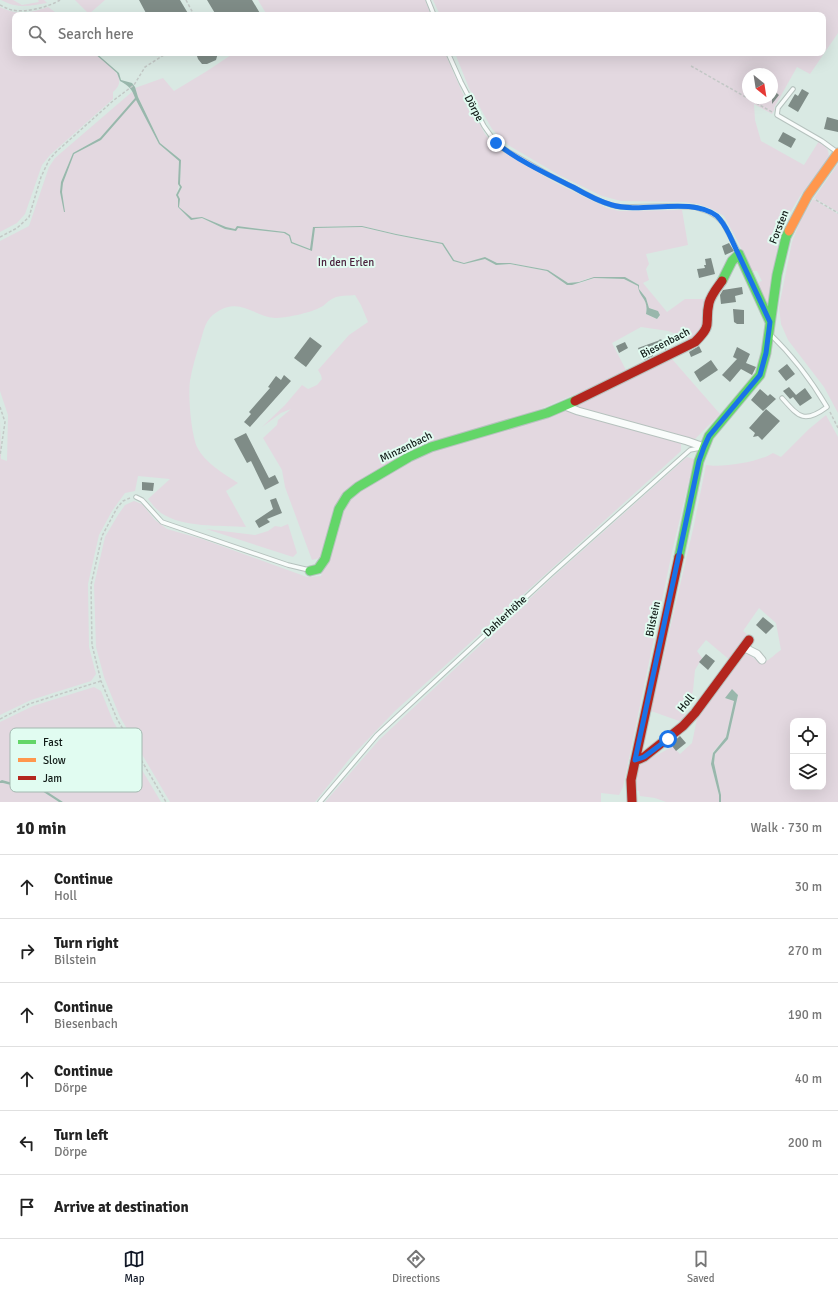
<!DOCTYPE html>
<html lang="en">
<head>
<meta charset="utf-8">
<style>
	:root { --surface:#fff; --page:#f6f6f6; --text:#222; --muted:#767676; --line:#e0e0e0; --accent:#111827 }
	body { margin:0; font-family:Signika,sans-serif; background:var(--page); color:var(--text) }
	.controls { position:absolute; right:12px; bottom:12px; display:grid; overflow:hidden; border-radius:8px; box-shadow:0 4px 16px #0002 }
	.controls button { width:36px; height:36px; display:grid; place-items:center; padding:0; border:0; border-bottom:1px solid var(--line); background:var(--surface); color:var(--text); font:20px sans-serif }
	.compass { position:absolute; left:742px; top:68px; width:36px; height:36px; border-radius:50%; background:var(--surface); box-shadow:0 4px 16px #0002; rotate:150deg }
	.stop { position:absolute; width:12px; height:12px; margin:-9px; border:3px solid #1a73e8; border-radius:50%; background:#fff }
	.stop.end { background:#1a73e8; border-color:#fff; box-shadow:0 1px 4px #0008 }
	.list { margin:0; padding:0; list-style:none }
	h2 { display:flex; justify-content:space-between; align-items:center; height:52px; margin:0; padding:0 16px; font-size:17px }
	h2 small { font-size:13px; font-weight:400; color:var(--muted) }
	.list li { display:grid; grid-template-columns:26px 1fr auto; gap:12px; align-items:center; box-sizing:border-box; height:64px; padding:0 16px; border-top:1px solid var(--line) }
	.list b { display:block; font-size:15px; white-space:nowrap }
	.list p { margin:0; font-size:13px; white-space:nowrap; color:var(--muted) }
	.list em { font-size:13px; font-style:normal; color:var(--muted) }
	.icon { flex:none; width:22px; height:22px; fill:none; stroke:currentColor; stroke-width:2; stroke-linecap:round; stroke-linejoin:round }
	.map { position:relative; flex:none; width:838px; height:802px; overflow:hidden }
	.search { position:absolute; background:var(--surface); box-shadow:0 4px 16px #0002; left:12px; right:12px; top:12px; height:44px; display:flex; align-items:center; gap:10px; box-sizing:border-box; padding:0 14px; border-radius:8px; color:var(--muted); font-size:15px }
	.sheet { height:436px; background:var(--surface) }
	nav { display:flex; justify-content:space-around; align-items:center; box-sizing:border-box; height:56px; border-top:1px solid var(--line); background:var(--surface); font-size:11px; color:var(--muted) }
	nav a { display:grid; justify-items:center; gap:2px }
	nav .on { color:var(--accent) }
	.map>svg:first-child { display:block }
	.green { fill:#e3d8e0; fill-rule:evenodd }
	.water { fill:#99b7ac }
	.building { fill:#7f8c87 }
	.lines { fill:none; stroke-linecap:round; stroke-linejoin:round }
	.lane-casing { stroke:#b6c2be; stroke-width:5.5 }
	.street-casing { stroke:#b6c2be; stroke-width:9 }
	.fast-casing { stroke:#b6c2be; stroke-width:11 }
	.slow-casing { stroke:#b6c2be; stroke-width:11 }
	.jam-casing { stroke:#b6c2be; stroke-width:11 }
	.path { stroke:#c3c8c6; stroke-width:1.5; stroke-dasharray:3 2; stroke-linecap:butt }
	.lane { stroke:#f9fcfb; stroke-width:3.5 }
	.street { stroke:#f9fcfb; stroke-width:7 }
	.fast { stroke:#63d668; stroke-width:9 }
	.slow { stroke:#ff974d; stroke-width:9 }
	.jam { stroke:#b3261e; stroke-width:9 }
	.route { stroke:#1a73e8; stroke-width:5 }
	.labels { text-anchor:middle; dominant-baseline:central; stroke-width:4; stroke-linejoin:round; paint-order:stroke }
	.street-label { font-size:11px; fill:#111b17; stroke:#e1fcf1 }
	.park-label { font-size:11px; fill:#4a203c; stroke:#e1fcf1 }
	.key { fill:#e1fcf1; stroke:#a3b8b0; stroke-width:1 }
	.key-label { font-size:11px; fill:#111b17 }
</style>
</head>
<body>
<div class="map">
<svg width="838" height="802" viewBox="0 0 838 802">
	<rect width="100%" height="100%" fill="#d9e9e3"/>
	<path class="green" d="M1,0H13L22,5L39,2L38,0H44L47,3C29,6 18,9 1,0Z
		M75,0H105L89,14Z
		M258,0H425L431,15H267Z
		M433,0H838V33L810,74L797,67L774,108L775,109L772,114L754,104L755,120L761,141L804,165L819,141C826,146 829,149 829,158L800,196L788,216L779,237L768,307L758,287L760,286L759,282L762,281L757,271H752L737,240L724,216L712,209L698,204L684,202L621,201L602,196L559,175L508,145L492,129L469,88L455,53H823V15H440ZM748,74H772V98H748Z
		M0,7C18,16 30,13 48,7L59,15H15V53H94C106,63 131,77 113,92V99L50,155L42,165L25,214L17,223L0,232Z
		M234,53H445L462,92L485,134L493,144L503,152L556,183L607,208L619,211L682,210L688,245L646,254L649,264L646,269L649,280L643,283L667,312L685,299H707L706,318L701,332L692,340L668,331L641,327L612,343L627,372L531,413L431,443L368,478L343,493L336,506L320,558L312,560L285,487L282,470L263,438L277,425L278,420L291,409L281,413L262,427L285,405L302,385L308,389L317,385L322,379L321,375L318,370L349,335L368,322L361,305L355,295C349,296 339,295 334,298C328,300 325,306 319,308C310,313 285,318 275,318C253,316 240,297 217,312C205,319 204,330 200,343C196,355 192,368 190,381C188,396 191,433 197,447C205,463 223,473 238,483L226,491L246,527C220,525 183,528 161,513C156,509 152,504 148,499L170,479L138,476L135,491L125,493L112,511L99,535L88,584L89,647L96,674L91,681L31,700L0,715V421L1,459L7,461L8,415L0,391V241L29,226L49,167L55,158L133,91L135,98L100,138L73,153L61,182L60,192L65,211L62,192L63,183L74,154L101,140L136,99L159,144L179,161C178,172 181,184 176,195L178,199V207L191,220L202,218L225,229L236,231L237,228L284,233L289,236L291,243L312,250L315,228L362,227L396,235L442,244L453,261L464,264L485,259L496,265L510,264L547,271L567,285L580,283L594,278L624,279L638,286C639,297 649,298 646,314L657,319L660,315L653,309L649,308L646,298L639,289V285L625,277L589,278L579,282L568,283L548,270L510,263H497L485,257L464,263L454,260L443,243L396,234L362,226L313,227L311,249L292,242L290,235L285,232L237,226L235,229L226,227L202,217L192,219L179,207L180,199L178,195L182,187L180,184L181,160L160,143L138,97L135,88L163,78L174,91L207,71Z
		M838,164V212L814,198Z
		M813,199L838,214V413L824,387L788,340L781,324L779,307L792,242L802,217Z
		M672,359L720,414L694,440L579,407L576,404Z
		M567,411L681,443V451L395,711L351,757L315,802H170L120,717L104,677L96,647L94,585L105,537L118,515L125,505L134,501L142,504L155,520L167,529L202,539L307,577L321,576L344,510L353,496L371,483L441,446L555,412Z
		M826,415L838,437V802H721V795L714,763L715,754L728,739L738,695L725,698L734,700L726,737L713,752L711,764L719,795V802H666L655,798L640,796L639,791H636C637,785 635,775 638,769C643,758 663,754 672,746L680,754L692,743L698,714L743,654C753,653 757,664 764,662C770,660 776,653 781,650L776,623L759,608L743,631L748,635L744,644L731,661L706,640L697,651L702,658L695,670L693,691L682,722L651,711L694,525L706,465C723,468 759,462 773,453L781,457L809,429ZM793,721H823V787H793Z
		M687,457L694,459L672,552L623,787L619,795L601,793V802H325L379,740L554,576Z
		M288,524L297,553L293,557L206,529L255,535L268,531L275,526L281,527Z
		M94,687L101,691L113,721L161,802H63L43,789L27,787L2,780L0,781V722L33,706Z
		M0,783H3L27,789L42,791L59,802H0Z"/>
	<path class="water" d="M94,53H96L119,73L121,80L132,83L135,87L138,97L160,143L181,160L180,184L182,187L178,195L180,199L179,207L192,218L202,217L226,227L235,229L237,226L285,232L290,235L292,242L310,249L313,227L362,226L396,234L443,243L454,260L464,263L485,257L497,263H510L548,270L568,283L579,282L594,277H625L639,285V289L646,298L649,308L658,311L660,315L657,319L646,314C649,298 639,298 638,286L624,279L594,278L572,285H567L547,271L510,264L496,265L485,259L464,264L453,261L442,244L396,235L362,227L315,228L312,251L291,243L289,236L284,233L238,228L236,231L225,229L202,218L191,220L178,207V199L176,195L180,187L178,184L179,161L159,144L136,100L101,140L74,154L63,183L62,192L65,212H64L60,192L61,182L73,153L100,138L135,98C132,89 129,86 120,81L117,73Z
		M732,689L738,695L728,739L715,754L714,763L721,795V802H719V795L711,764L713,753L726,737L734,701L725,698Z
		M2,780L27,787L43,789L63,802H59L42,791L27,789L3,783H0V781Z"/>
	<path class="building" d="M139,0H180L189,15H147Z
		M207,0H252L261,15H216Z
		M196,53H218L216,60L207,64H202L198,59Z
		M772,89L779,95L772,104Z
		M802,89L809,93L798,112L788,106L795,94L798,96Z
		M827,117L838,120V132L824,129Z
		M783,132L796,139L791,148L778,141Z
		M729,243L734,251L725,255L722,246Z
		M711,258L715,274L699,278L697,269L705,268L704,265H706L705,259Z
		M742,287L743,294L735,296L736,302L721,304L720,295L723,290Z
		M733,309L744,310V324H737L734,322Z
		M310,337L322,346L306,367L294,358Z
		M659,339L673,343L668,344L666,349L665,350L663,346L651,350L653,356L644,360L642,355L641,356L638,348L660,340Z
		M625,342L628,348L619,353L616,346Z
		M699,346L702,352L691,357L689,352Z
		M737,347L750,354L746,363L756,367L752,375L741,369L730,382L722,375L737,359L733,357Z
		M711,360L718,370L700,382L694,372Z
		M787,364L795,374L786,381L778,371Z
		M284,375L291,381L250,427L244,422L251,414L249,412L270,388L268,387L276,376L281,380Z
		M789,387L796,395L805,388L812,398L800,406L793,397L790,399L783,391Z
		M760,389L768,396L770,394L776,399L763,411L751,400Z
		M766,409L780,421L762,440L758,436L753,437L755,433L749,428Z
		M246,433L269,478L275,475L279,483L265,490L251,461L247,463L234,439Z
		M142,482L154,483L153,491L142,490Z
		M276,498L282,513L267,519L270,522L259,528L255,521L273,509L270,500Z
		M763,617L774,626L766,634L756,625Z
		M706,654L715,661L708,670L699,662Z
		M680,736L686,743L676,751L672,746L674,745L672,743Z"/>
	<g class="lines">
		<g class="lane-casing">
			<path id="lane" d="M428,0L434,15
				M448,53L461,82L484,126L496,143L504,149L549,175L600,201L611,205L621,207L667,206L694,207L709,212L717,217L723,223L739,253
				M793,89L778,108L777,115L822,141L837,152
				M770,334C792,355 811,380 827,407C804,424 799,417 782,398
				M136,497L142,500L162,522L288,565L309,570
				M320,802L377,735L551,574L690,450L700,448"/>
		</g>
		<g class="street-casing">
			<path id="street" d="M565,406L578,411L687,441L704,447
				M745,648L757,654L762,660"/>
		</g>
		<g class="fast-casing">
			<path id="fast" d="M722,281L732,261L739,254L770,322
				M679,557L699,461L709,436L760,375L766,353L777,275L786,237L789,231
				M310,571L318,569L325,559L339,509L347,496L358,487L409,457L431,447L547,413L575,401"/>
		</g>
		<g class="slow-casing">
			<path id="slow" d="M789,231L808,195L838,153"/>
		</g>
		<g class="jam-casing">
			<path id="jam" d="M575,401L695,342C714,323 704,325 709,303C711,295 717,288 722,281
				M635,761L644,757L683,726L695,713L749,640
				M632,802L631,780L679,557"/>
		</g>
		<path class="path" d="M186,0L194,15
			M0,5C4,7 8,9 12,10C25,13 49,7 60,0
			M691,66L772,112
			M816,200L838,213
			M0,237L17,228L29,217L41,177L49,160L56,152L114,100L134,85L145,67L167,53
			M0,407L5,422L0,456
			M830,412L838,428
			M130,498L123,501L117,508L102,536L91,585L92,645L101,681L117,719L166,802
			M0,719L29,704L101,681"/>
		<use href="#lane" class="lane"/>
		<use href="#street" class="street"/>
		<use href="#fast" class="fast"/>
		<use href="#slow" class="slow"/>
		<use href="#jam" class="jam"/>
	</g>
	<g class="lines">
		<path class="route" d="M496,143C519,161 547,174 573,187C585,194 598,201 612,205C642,214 690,196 717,216C722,221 726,228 729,234L770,322L766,353L760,375L709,436L704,447L699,461L635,760L644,757L668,739"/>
	</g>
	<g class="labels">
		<g class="street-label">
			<text transform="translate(474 108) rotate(62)">Dörpe</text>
			<text transform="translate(779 227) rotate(-68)">Forsten</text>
			<text transform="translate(665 343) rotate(-27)">Biesenbach</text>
			<text transform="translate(406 447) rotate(-26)">Minzenbach</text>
			<text transform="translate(505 616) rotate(-43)">Dahlerhöhe</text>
			<text transform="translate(653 619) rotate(-78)">Bilstein</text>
			<text transform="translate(686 703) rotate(-51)">Holl</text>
		</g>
		<g class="park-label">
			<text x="346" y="262">In den Erlen</text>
		</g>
	</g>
	<rect x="10" y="728" width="132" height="64" rx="6" class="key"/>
	<rect x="18" y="740" width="18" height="4" fill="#63d668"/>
	<rect x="18" y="758" width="18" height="4" fill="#ff974d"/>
	<rect x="18" y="776" width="18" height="4" fill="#b3261e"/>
	<g class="key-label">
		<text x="43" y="746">Fast</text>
		<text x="43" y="764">Slow</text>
		<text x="43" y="782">Jam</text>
	</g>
</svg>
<div class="controls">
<button><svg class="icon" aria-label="locate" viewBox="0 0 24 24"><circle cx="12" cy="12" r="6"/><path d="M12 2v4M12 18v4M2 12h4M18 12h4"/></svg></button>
<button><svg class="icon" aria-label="layers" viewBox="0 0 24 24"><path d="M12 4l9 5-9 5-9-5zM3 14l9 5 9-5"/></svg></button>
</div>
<svg class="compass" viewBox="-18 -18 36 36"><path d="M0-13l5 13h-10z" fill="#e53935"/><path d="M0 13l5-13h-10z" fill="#767676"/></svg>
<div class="stop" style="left:668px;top:739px"></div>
<div class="stop end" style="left:496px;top:143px"></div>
<div class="search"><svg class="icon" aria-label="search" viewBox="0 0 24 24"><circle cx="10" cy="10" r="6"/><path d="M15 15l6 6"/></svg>Search here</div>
</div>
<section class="sheet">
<h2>10 min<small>Walk · 730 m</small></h2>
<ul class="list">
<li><svg class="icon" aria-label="ahead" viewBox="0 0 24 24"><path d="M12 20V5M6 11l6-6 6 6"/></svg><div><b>Continue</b><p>Holl</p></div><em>30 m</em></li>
<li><svg class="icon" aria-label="right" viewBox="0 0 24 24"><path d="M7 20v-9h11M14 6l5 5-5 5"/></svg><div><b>Turn right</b><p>Bilstein</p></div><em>270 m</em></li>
<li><svg class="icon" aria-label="ahead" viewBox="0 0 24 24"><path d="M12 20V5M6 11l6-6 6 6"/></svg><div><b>Continue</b><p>Biesenbach</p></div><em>190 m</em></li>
<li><svg class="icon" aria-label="ahead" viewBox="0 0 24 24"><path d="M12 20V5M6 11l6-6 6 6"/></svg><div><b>Continue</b><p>Dörpe</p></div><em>40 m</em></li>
<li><svg class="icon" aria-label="left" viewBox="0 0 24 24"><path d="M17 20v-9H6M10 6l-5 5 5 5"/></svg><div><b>Turn left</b><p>Dörpe</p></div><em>200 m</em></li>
<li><svg class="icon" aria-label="arrive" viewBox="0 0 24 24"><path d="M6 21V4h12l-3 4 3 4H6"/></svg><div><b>Arrive at destination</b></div></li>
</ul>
</section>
<nav>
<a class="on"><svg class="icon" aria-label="map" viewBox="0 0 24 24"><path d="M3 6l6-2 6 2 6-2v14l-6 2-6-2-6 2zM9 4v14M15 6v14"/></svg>Map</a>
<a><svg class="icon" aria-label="directions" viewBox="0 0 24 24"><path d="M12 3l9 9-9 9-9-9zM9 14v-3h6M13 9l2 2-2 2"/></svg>Directions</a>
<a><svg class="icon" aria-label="saved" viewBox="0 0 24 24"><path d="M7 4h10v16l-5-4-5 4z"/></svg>Saved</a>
</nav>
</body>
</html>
